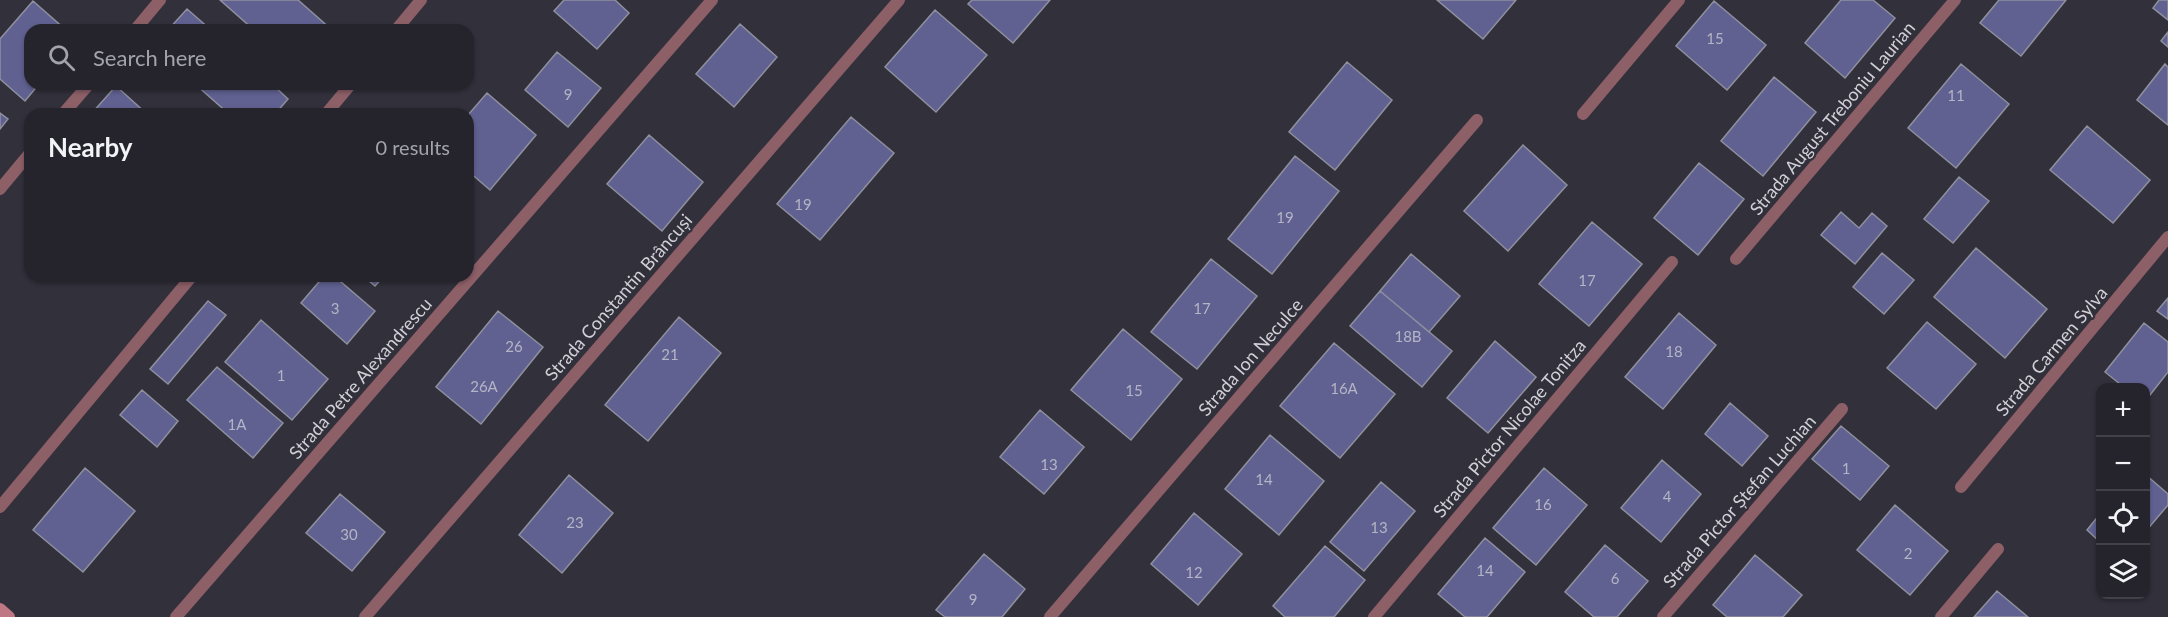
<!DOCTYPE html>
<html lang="en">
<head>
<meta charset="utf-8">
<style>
	:root { --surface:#25242c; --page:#2d2c34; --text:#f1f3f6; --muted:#a3a4a9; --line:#424148 }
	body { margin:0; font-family:Lato,sans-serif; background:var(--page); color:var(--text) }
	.controls { position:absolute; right:18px; bottom:18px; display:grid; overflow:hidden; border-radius:12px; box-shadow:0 2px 4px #0004 }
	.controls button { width:54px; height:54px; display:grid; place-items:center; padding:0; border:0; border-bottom:2px solid var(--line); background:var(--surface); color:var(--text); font:30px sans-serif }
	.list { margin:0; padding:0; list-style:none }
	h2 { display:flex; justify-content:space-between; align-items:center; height:78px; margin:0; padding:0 24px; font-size:26px }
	h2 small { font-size:20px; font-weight:400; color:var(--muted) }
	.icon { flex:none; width:33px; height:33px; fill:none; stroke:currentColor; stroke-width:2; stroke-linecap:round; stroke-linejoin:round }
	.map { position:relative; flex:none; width:2168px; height:617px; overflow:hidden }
	.search { position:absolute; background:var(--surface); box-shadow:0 2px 4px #0004; left:24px; top:24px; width:450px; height:66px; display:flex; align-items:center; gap:15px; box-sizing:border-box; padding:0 21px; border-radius:18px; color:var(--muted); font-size:22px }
	.panel { position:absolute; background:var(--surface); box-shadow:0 2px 4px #0004; left:24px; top:108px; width:450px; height:174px; border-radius:18px }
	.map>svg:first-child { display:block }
	.building { fill:#606191; stroke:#8f909e; stroke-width:1.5 }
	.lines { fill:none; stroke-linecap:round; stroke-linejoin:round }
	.street { stroke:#8d5f67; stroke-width:12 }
	.secondary { stroke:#c07784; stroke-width:12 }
	.labels { text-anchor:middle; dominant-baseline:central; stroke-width:4.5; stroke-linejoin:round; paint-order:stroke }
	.number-label { font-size:15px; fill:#b5b4c6 }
	.street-label { font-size:18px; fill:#d1d0d7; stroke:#31303b }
</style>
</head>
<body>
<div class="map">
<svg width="2168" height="617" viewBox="0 0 2168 617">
	<rect width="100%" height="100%" fill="#31303b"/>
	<path class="building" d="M220,0H298L332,30H254Z
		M564,0H615L629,13L597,49L554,11Z
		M972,0H1050L1013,43L968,4Z
		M1437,0H1516L1483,39Z
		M1841,0H1873L1895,18L1845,78L1805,43Z
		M1999,0H2066L2021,56L1980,23Z
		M2159,0H2168V20L2153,8Z
		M33,1L66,30H30V84H39L25,101L0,79V39Z
		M1714,1L1766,45L1727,90L1676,46Z
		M187,9L211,30H168Z
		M935,10L987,55L936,112L885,67Z
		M740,24L777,57L734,107L696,74Z
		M2168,32V47L2161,41Z
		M557,52L601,88L568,127L525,90Z
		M1347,62L1392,100L1335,170L1289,132Z
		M1961,64L2009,104L1956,168L1908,128Z
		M2165,64L2168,67V125L2137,100Z
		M1774,77L1816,112L1763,176L1721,141Z
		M195,84H272L288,99L275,114H229Z
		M116,86L147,114H91Z
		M487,93L536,135L490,190L468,171V115Z
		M0,113L8,119L0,129Z
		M851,117L894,153L820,240L777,204Z
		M2087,126L2150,180L2113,223L2050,170Z
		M649,135L703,182L662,231L607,184Z
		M1523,145L1567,185L1508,251L1464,211Z
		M1295,156L1339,191L1272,274L1228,239Z
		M1699,163L1744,199L1698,255L1654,218Z
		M1959,177L1989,201L1953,243L1924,219Z
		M1841,212L1859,228L1872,213L1887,226L1855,264L1821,235Z
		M1592,222L1642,264L1589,326L1539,284Z
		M1976,248L2047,309L2005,358L1934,297Z
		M1882,253L1914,280L1884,314L1853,287Z
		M1411,254L1460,296L1429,332L1380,291Z
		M1211,259L1257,296L1197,369L1151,332Z
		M324,276H334L375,311L347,344L301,303Z
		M363,276H384L375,286Z
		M1380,291L1452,351L1422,387L1350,326Z
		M2168,298V319L2157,311Z
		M208,301L226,315L168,384L150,369Z
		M498,311L543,347L481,424L436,387Z
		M1679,313L1716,345L1663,409L1625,377Z
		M679,317L721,353L648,441L605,405Z
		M261,320L328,379L292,420L225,362Z
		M1927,322L1976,364L1936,409L1887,368Z
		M2144,323L2168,342V372L2146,400V388H2125L2105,372Z
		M1123,329L1182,379L1131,440L1071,390Z
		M1495,341L1536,377L1488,433L1447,398Z
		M1334,343L1395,394L1340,458L1280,406Z
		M217,367L283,423L253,458L187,400Z
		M142,390L178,421L157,447L120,415Z
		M1730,403L1768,436L1742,466L1705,434Z
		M1040,410L1084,447L1044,494L1000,457Z
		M1841,426L1889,466L1860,500L1812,459Z
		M1270,435L1324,481L1279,535L1225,489Z
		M1662,460L1701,494L1661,542L1621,508Z
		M85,468L135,511L83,572L33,530Z
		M1544,468L1587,505L1536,565L1493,528Z
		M569,475L613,513L562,573L519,535Z
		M2146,475L2168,494V505L2146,531Z
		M1381,482L1415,511L1364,571L1330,542Z
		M340,494L385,532L352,571L306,533Z
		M1895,505L1948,551L1910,595L1857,550Z
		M1194,513L1242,554L1198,605L1151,564Z
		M2100,514V542L2087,530Z
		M1485,538L1525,572L1487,617H1465L1438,594Z
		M1605,545L1648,581L1617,617H1594L1565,592Z
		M1325,546L1365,580L1334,617H1285L1273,606Z
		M984,554L1025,589L1002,617H945L936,610Z
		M1755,555L1802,595L1783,617H1727L1713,605Z
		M1997,591L2028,617H1974Z"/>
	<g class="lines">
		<path class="street" d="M135,30L160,0
			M396,30L421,0
			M63,114L89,84
			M326,114L351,84
			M1583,114L1679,0
			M0,189L30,153
			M1736,259L1955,0
			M1961,487L2168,237
			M0,507L192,276
			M176,617L712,0
			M365,617L899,0
			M1050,617L1477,120
			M1374,617L1672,262
			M1663,617L1842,409
			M1941,617L1998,549"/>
		<path class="secondary" d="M0,609L9,617"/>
	</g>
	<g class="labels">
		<g class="number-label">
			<text x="1715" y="38">15</text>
			<text x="568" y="94">9</text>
			<text x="1956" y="95">11</text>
			<text x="803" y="204">19</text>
			<text x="1285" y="217">19</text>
			<text x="1587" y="280">17</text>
			<text x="335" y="308">3</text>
			<text x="1202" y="308">17</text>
			<text x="1408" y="336">18B</text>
			<text x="514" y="346">26</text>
			<text x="1674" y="351">18</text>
			<text x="670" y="354">21</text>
			<text x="281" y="375">1</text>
			<text x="484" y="386">26A</text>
			<text x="1344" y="388">16A</text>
			<text x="1134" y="390">15</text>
			<text x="237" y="424">1A</text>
			<text x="1049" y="464">13</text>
			<text x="1846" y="468">1</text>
			<text x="1264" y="479">14</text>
			<text x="1667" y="496">4</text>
			<text x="1543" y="504">16</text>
			<text x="575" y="522">23</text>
			<text x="1379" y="527">13</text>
			<text x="349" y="534">30</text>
			<text x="1908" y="553">2</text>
			<text x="1485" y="570">14</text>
			<text x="1194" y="572">12</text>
			<text x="1615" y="578">6</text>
			<text x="973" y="599">9</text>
		</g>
		<g class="street-label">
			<text transform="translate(1832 118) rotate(-50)">Strada August Treboniu Laurian</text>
			<text transform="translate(618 297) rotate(-49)">Strada Constantin Brâncuși</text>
			<text transform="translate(2051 351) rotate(-50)">Strada Carmen Sylva</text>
			<text transform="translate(1250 357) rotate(-49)">Strada Ion Neculce</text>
			<text transform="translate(360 378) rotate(-49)">Strada Petre Alexandrescu</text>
			<text transform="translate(1509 428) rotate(-50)">Strada Pictor Nicolae Tonitza</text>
			<text transform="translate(1739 501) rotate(-49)">Strada Pictor Ștefan Luchian</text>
		</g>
	</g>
</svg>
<div class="controls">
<button>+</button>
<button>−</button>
<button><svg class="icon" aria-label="locate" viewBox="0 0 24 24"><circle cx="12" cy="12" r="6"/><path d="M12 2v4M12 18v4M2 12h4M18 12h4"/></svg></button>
<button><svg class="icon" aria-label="layers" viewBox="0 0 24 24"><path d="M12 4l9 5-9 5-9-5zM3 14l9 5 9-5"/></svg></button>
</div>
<div class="search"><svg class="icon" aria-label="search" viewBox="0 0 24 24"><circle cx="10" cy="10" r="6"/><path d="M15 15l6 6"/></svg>Search here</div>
<section class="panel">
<h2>Nearby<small>0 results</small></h2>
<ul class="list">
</ul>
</section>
</div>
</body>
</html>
